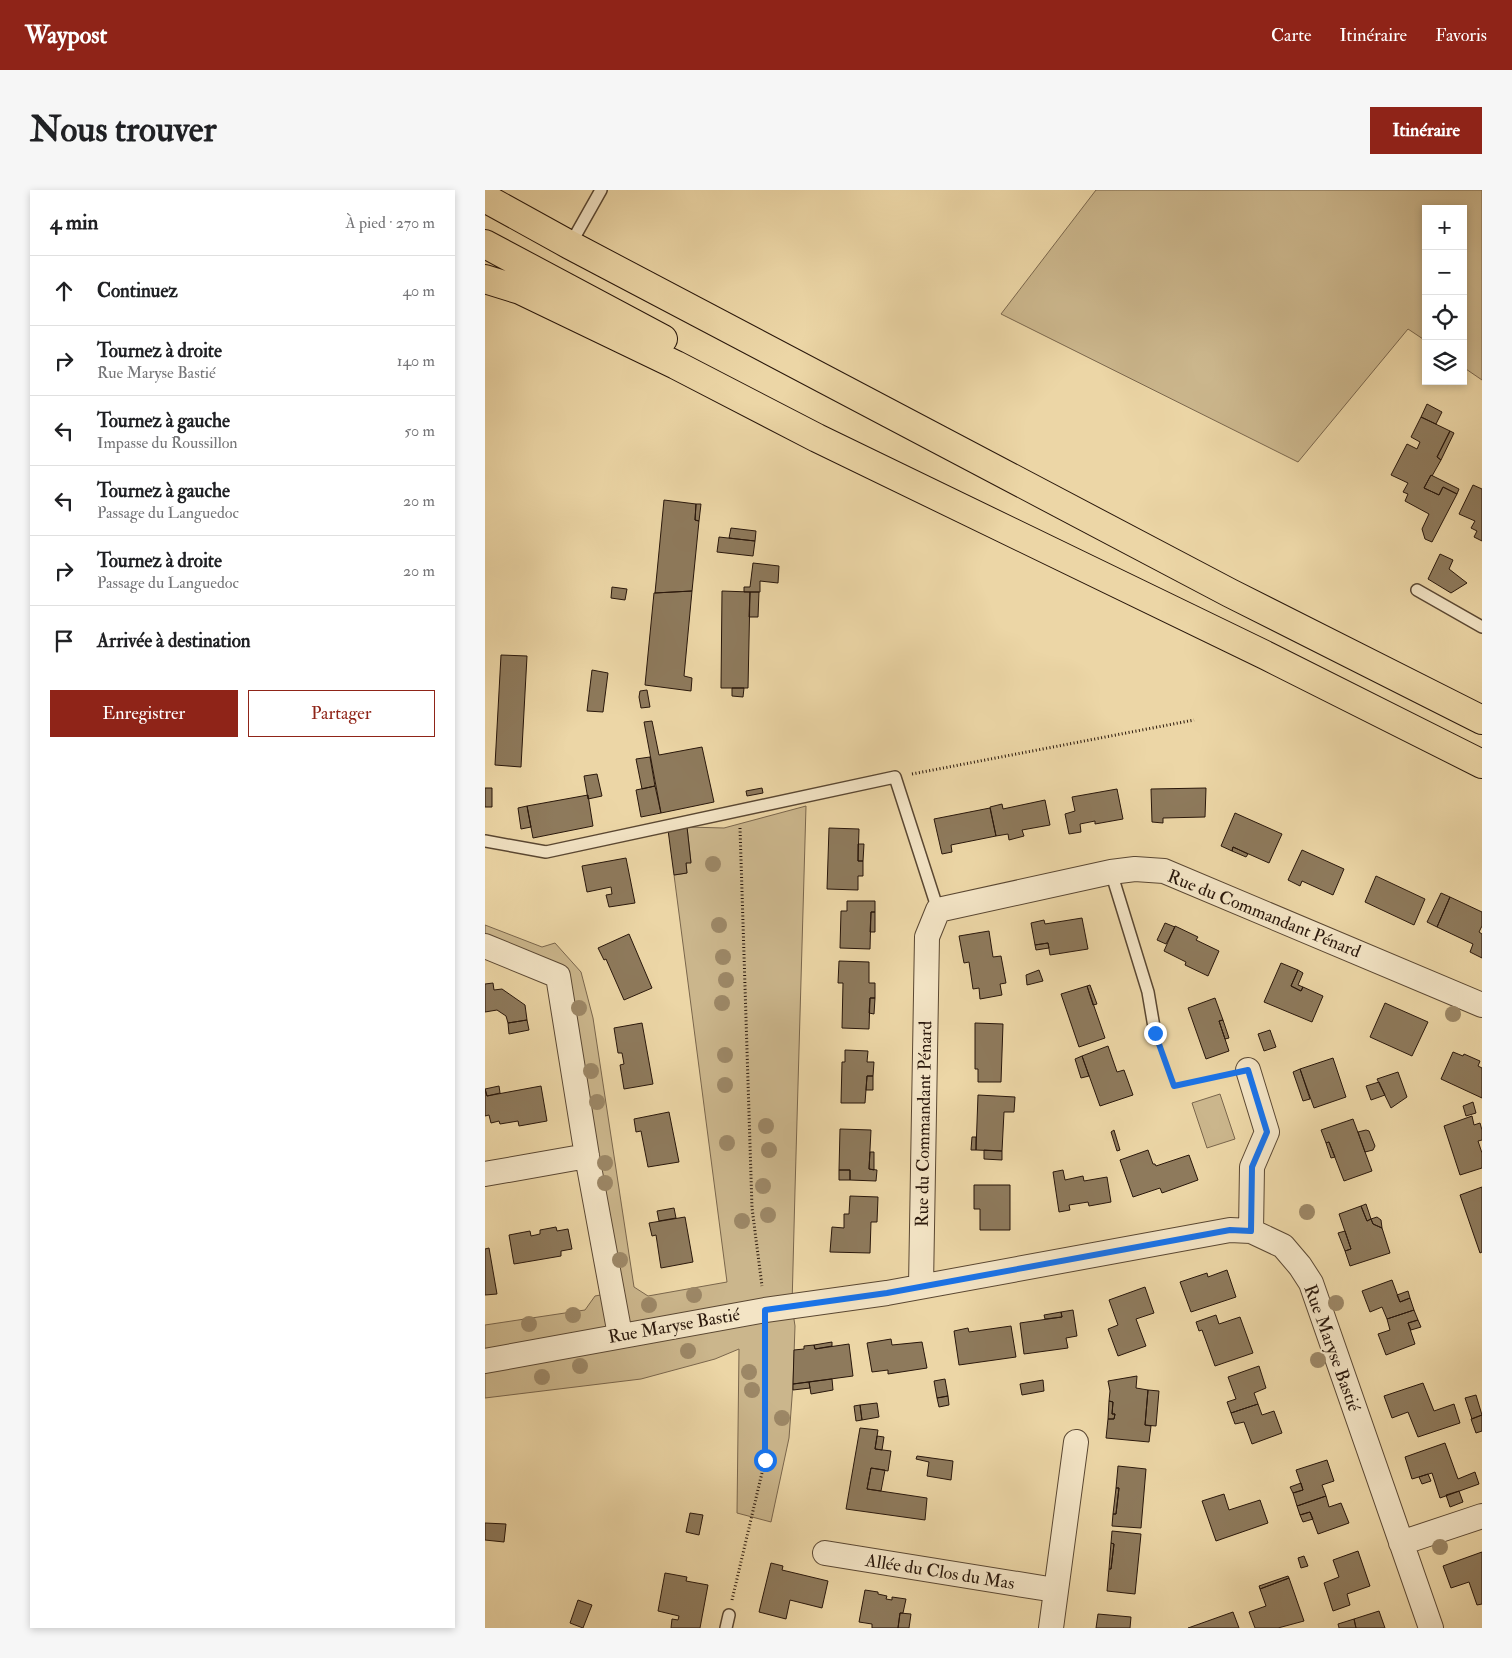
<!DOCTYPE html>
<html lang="fr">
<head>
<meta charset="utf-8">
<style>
	:root { --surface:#fff; --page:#f6f6f6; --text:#202124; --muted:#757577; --line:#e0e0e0; --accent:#8f2418 }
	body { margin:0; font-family:"IM FELL Double Pica",serif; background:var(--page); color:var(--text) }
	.controls { position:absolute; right:15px; top:15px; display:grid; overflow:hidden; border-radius:0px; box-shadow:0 2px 8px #0003 }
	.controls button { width:45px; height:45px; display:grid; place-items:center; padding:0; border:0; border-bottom:1px solid var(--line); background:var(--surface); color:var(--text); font:25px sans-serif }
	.stop { position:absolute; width:15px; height:15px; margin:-11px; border:4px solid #1a73e8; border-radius:50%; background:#fff }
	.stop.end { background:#1a73e8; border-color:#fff; box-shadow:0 1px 5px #0008 }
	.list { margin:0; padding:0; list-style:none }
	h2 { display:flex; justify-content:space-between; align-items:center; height:65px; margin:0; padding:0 20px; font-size:21px }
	h2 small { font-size:16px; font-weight:400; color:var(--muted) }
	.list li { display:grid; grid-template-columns:32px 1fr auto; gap:15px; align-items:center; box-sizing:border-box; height:70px; padding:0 20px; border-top:1px solid var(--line) }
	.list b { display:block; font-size:19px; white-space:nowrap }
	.list p { margin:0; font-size:16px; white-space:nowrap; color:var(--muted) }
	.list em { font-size:16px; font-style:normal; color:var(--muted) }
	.actions { display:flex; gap:10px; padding:15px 20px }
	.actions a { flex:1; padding:11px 0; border:1px solid var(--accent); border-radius:0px; text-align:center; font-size:18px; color:var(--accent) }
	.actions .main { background:var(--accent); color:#fff }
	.icon { flex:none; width:28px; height:28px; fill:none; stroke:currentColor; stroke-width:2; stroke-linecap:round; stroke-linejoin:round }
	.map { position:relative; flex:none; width:997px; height:1438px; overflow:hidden; border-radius:0px }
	header { display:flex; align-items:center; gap:30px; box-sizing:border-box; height:70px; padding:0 25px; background:var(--accent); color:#fff }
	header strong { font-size:24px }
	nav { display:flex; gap:28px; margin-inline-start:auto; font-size:18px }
	.intro { display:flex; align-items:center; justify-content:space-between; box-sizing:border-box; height:120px; padding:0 30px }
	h1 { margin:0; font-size:35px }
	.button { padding:12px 22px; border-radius:0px; background:var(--accent); color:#fff; font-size:18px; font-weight:700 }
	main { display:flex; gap:30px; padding:0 30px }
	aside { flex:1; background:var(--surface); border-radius:0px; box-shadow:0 2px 8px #0003 }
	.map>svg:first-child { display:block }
	.green { fill:#cbb68c; stroke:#7a664c }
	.building { fill:#8e7a5c; stroke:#29170b }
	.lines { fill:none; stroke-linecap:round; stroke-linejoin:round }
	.service-casing { stroke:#5a4732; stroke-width:14 }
	.minor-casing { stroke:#5a4732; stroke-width:26 }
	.trunk-casing { stroke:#29170b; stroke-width:30 }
	.path { stroke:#29170b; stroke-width:3; stroke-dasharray:1 2.5; stroke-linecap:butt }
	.service { stroke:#f3e4c5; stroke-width:11 }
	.minor { stroke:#f3e4c5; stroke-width:24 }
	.trunk { stroke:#ecd6a6; stroke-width:28 }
	.tree { fill:#9c8766 }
	.route { stroke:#1a73e8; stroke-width:6 }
	.labels { text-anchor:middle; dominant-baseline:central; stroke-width:4; stroke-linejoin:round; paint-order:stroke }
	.street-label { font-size:18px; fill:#29170b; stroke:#f3e4c5 }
</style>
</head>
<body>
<header>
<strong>Waypost</strong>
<nav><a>Carte</a><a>Itinéraire</a><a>Favoris</a></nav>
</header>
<div class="intro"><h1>Nous trouver</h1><a class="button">Itinéraire</a></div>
<main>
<aside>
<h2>4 min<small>À pied · 270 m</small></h2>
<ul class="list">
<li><svg class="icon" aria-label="ahead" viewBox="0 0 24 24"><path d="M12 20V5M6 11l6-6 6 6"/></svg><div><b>Continuez</b></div><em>40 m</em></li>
<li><svg class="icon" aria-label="right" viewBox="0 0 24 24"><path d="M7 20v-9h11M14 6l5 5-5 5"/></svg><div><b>Tournez à droite</b><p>Rue Maryse Bastié</p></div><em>140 m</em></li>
<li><svg class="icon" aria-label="left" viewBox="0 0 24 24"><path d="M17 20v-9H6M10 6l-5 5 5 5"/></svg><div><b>Tournez à gauche</b><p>Impasse du Roussillon</p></div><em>50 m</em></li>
<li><svg class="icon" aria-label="left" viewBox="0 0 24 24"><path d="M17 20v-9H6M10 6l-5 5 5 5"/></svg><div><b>Tournez à gauche</b><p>Passage du Languedoc</p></div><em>20 m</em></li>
<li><svg class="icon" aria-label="right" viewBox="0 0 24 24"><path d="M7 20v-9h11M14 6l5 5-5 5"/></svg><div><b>Tournez à droite</b><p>Passage du Languedoc</p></div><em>20 m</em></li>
<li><svg class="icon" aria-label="arrive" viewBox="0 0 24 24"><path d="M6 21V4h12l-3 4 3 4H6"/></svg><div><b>Arrivée à destination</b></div></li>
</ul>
<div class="actions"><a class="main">Enregistrer</a><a>Partager</a></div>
</aside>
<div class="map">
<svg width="997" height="1438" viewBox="0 0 997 1438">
	<rect width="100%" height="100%" fill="#ecd6a6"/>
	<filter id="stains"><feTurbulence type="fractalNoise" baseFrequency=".004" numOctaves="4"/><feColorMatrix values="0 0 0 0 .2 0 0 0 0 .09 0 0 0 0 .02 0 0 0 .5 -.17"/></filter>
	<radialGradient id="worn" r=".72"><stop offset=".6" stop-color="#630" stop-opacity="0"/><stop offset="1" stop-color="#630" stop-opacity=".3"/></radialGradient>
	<path class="green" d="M611,0H997V190L978,177V19H941V151L923,139L813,272L516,124Z
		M321,616L310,1000L307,1116L310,1136L308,1194L304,1248L286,1332L252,1323L254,1159L230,1169L156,1189L0,1208V1135L100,1120L110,1106L127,1103L73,786L0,756V735L57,757L70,753L96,782L108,828L149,1097L163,1106L242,1092L189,685L202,683L201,673L206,672L202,637L239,638Z
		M735,904L750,949L722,958L707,913Z"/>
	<path class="building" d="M942,214L957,222L951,234L936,227Z
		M936,227L965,241L952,267L956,270L947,286L946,285L939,298L954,305L958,297L972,304L947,352L940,349L937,339L944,324L920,311L923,304L918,302L923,293L906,285L922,254L932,259L935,252L926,247Z
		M965,241L969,243L956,270L952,267Z
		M946,285L974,299L972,304L958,297L954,305L939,298Z
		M988,295L997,299V351L989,347L992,341L986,338L990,331L974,324Z
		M179,310L211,314L210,330L214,331L207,401L170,403Z
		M211,314H216L214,331L210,330Z
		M246,338L271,341L270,351L244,348Z
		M234,347L270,351L268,366L232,362Z
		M955,364L968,370L964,379L982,393L966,403L943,389Z
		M268,373L294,376L293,393L275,391V402H259V397H265Z
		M127,397L142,399L140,410L126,408Z
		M207,401L199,486L207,488L206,501L160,495L169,403Z
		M237,401L265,402L263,498H236Z
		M265,402H274L273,427H264Z
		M16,465L42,466L36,577L10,575Z
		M107,480L123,483L118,522L102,521Z
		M247,498H259L258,507L247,506Z
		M162,500L165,517L156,518L154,507L155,501Z
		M167,531L174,565L217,557L229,612L176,623L159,532Z
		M165,567L170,596L157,599L151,569Z
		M112,584L117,606L103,609L99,586Z
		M170,596L176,623L156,627L151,600Z
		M0,598H7V617H0Z
		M277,598L278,603L262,606L261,601Z
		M721,598L720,627L678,628V633L667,632L666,599Z
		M632,599L638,629L610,634V631L595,634L596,642L584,644L580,624L590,621L587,607Z
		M103,605L108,636L48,648L42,616Z
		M560,610L565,635L537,640L539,646L524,650L523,644L511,646L505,617L517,614L518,619Z
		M42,616L46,637L36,639L33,618Z
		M505,618L511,646L466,655L467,662L457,664L449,629Z
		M750,623L797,644L784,673L748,657L747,661L736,656Z
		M202,637L206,673H201L202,683L189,685L183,640Z
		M344,638L374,639L373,671H378V686H373V700L342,699Z
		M373,654H379L378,671H373Z
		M748,657L763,664L761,667L747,661Z
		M817,660L859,679L848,705L817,691L815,696L803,690Z
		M141,668L150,713L124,717L121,705L127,704L126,697L102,702L97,676Z
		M891,686L940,709L929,735L880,712Z
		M956,703L965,707L952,737L942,732Z
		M965,707L997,722V736L994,742L997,744V768L985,762L988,754L952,737Z
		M362,711H390V722H386L385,759L355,758L356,721H362Z
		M386,722H390V742H385Z
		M597,728L603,759L565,765L563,753L550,755L546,733L559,730L560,734Z
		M680,733L690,737L681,754L672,750Z
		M690,736L713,747L711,750L734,761L723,786L700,775L701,772L679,761Z
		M504,741L508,767L516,766L521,793L515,794L517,805L495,809L494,798L488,799L484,772L479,773L474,746Z
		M144,744L167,798L139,810L121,769L119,770L113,758Z
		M563,753L564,758L551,760L550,755Z
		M354,771L384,772V793H390V808H385L384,839L357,838L358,793H353Z
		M796,773L813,780L806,796L816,801L818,797L838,806L827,832L779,812Z
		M554,780L558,791L542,795L541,785Z
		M813,780L818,783L813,795L818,797L816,801L806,796Z
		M8,793L9,800L17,799L40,815L42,830L23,833L21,826L12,820L0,822V794Z
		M605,795L612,814L608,815L602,796Z
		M602,796L620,848L594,857L576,804Z
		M385,808H390L389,824L384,823Z
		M730,808L738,830L734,831L744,861L721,869L703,818Z
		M900,813L943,832L927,866L885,847Z
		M42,830L44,840L24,844L23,833Z
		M738,830L744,848L740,849L734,831Z
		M157,833L168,894L139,899L135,875L139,874L137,863H133L129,838Z
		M490,833L518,834L516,892H493V879H490Z
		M785,840L791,857L779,861L773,844Z
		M623,856L632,882L639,880L648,905L615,916L597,866Z
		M360,860L383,861L382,872H389L388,886H382L380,913H356L357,872H360Z
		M968,862L978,866L979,864L995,871L993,876L997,878V908L956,889Z
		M597,866L604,886L596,888L590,869Z
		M848,868L861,907L829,918L815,879Z
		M815,879L825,909L818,911L808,882Z
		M913,882L922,907L906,918L892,889Z
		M382,886H388V900H381Z
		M894,892L900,905L886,910L881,896Z
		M14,896L15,903L2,906L0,899Z
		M56,896L62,931L34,936L33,931L15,934L14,931L6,933L4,925L0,926V899L2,906Z
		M493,905L530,907L529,922H519L517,961L491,960Z
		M988,912L991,923L981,926L978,916Z
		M184,922L194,972L163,977L156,941L151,942L149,929Z
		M987,926L989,935L995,933L997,940V950L993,951L997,963V978L975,985L959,936Z
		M868,929L887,981L859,991L844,952L841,953L836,940Z
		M355,939L386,940L384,979L392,980L391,991L365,990V980H354Z
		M629,940L635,960L632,961L626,942Z
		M881,940L884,941L890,956L888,960L880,962L873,942Z
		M487,947H491V960H486Z
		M844,952L850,967L846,968L841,953Z
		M499,960L517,961V970L499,969Z
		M663,960L668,974H670L671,976L704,965L713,990L677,1003L675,998L648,1007L635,970Z
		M385,962H389V980L384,979Z
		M354,980H365V990H354Z
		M578,980L580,990L598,986L599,991L622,987L626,1012L604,1016L603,1012L584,1015L585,1020L574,1022L568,982Z
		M489,995H525V1040H495V1019H489Z
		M997,997V1062L995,1063L975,1005Z
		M365,1006L393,1007L392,1032H386L385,1063L345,1062L347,1037L359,1038V1024H364Z
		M881,1014L886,1029L882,1031L876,1016Z
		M876,1016L882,1031L886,1029L888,1034L897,1038L905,1063L865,1076L860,1061L866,1059L854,1024Z
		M189,1018L191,1028L174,1031L172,1021Z
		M200,1027L208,1072L176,1078L171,1045L167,1046L164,1033Z
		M892,1027L896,1030L897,1038L888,1034L886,1029Z
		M71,1037L72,1041L83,1039L87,1059L76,1061V1066L29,1074L24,1045L45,1041L46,1046L55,1044V1040Z
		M860,1041L866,1059L860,1061L853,1043Z
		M4,1058L12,1104L0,1105V1059Z
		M742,1080L751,1107L706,1122L695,1092L722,1083L723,1087Z
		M907,1090L915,1112L925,1108L929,1120L902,1129L897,1117L885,1122L877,1101Z
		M660,1097L669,1123L651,1129L661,1156L633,1166L623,1139L633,1135L624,1110Z
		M923,1101L925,1108L915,1112L912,1105Z
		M588,1120L592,1146L581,1148L583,1158L539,1164L535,1133L577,1127L576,1122Z
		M929,1120L933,1130L923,1133L930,1154L901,1165L893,1144L905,1140L902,1129Z
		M576,1122L577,1127L560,1129L559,1125Z
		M731,1125L734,1134L755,1127L768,1163L730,1176L717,1140L714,1141L711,1132Z
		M933,1130L936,1137L926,1140L923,1133Z
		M526,1136L531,1167L474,1175L469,1141L483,1138L484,1142Z
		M406,1149L407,1155L437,1152L442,1178L403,1184V1180L387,1182L382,1153Z
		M347,1152V1156L330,1159L329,1155Z
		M364,1154L368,1186L308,1194L309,1160L319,1159V1156L329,1155L330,1159Z
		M774,1176L781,1198L769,1203L773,1214L746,1223L742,1212L751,1209L743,1187Z
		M652,1186L651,1198L663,1200L660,1235L666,1236L664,1252L621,1248L623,1229H629L630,1224H627L628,1212L624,1211L625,1201L623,1191Z
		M347,1189L348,1200L326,1204L324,1192Z
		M460,1189L463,1206L452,1208L449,1191Z
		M558,1190L559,1201L537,1205L535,1194Z
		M324,1192L325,1198L308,1200V1194Z
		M938,1193L949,1221L969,1214L975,1233L933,1247L923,1222L907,1228L899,1206Z
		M663,1200L674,1201L671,1236L660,1235Z
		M991,1205L997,1225L987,1229L980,1208Z
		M463,1206L464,1215L454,1217L452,1208Z
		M624,1211L628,1212L627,1224H630L629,1229H623Z
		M392,1213L394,1227L377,1230L375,1215Z
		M773,1214L777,1225L789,1221L797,1243L767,1254L759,1232L750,1234L746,1223Z
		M375,1215L377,1230L371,1231L369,1216Z
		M997,1225V1241L991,1243L986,1229Z
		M375,1238L393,1240L390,1259L406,1261L403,1281L386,1278L382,1299L442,1308L440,1330L361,1319Z
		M392,1246L399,1247L397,1260L390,1259Z
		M960,1253L973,1289L990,1282L994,1294L955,1308L947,1283L927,1289L920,1267Z
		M432,1266L468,1271L466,1290L442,1286L444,1272L431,1269Z
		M842,1270L849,1291L837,1295L841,1306L812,1316L808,1303L818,1300L811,1280Z
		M633,1276L661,1279L656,1338L627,1336L628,1324H631L634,1298H631Z
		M386,1278L400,1280L396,1301L382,1299Z
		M943,1284L946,1291L937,1294L934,1287Z
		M816,1293L818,1300L808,1303L805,1297Z
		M631,1298H634L631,1324H628Z
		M974,1301L978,1312L965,1317L961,1305Z
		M739,1304L744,1320L775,1310L783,1333L731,1351L717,1311Z
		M841,1306L844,1317L856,1313L864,1333L833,1344L825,1322L815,1325L812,1316Z
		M825,1322L828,1329L818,1332L815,1325Z
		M205,1323L218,1325L214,1345L201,1342Z
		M0,1333L21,1334L19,1352L0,1350Z
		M627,1341L656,1344L650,1404L622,1401L624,1379H626L629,1354L626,1353Z
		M626,1353L629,1354L626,1379H624Z
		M873,1361L885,1396L862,1404L865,1415L848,1421L839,1393L854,1387L848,1370Z
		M997,1362V1414L992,1415L984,1392L966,1398L958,1376Z
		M819,1366L823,1376L816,1378L813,1368Z
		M286,1373L298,1376L297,1380L343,1391L337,1418L305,1410L301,1429L274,1422Z
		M180,1383L202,1387L201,1391L223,1395L215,1438H186L187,1429L193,1430L194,1426L173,1421Z
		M803,1386L804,1388L775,1399L774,1396Z
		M804,1388L819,1431L793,1438H770L764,1422L781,1416L775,1399Z
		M380,1400L393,1402V1404L402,1406L401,1409L407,1410V1407L421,1409L418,1423H415L413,1438H387V1434L374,1432Z
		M93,1410L107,1415L98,1438L85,1433Z
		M894,1421L900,1438H871L869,1429Z
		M748,1422L754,1438H703Z
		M415,1423L426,1424L424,1438H413Z
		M613,1424L646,1427L645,1438H611Z
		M869,1429L871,1438H854L853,1434Z"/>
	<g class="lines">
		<g class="service-casing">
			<path id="service" d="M85,55L116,0
				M932,400L997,437
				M0,651L61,662L410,587L453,720
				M626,682L663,802L670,843
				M241,1438L244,1425"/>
		</g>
		<g class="minor-casing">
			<path id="minor" d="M0,756L73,786L102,966L135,1145
				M763,880L782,942L767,977L766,1041
				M0,984L102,966
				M436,1096L442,747L453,720L626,682L650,679L679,681L997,815
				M0,1171L280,1120L402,1103L745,1040L766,1041L798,1056L815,1076L826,1093L946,1438
				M916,1353L997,1326
				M340,1363L570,1400
				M566,1438L591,1252"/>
		</g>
		<g class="trunk-casing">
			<path id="trunk" d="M0,8L85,55L745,403L997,530
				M0,54L178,149
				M0,89L35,100L191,175L332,248L782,466L997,574"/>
		</g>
		<path class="path" d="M427,584L709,530
			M255,638L267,1018L277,1096
			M676,857L689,896L741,885
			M247,1410L280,1270V1143"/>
		<use href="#service" class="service"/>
		<use href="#minor" class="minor"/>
		<use href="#trunk" class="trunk"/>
	</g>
	<g class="tree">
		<circle cx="228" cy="674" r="8"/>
		<circle cx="234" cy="735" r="8"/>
		<circle cx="238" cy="767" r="8"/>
		<circle cx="241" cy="790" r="8"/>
		<circle cx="237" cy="813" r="8"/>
		<circle cx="94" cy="818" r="8"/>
		<circle cx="968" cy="824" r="8"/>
		<circle cx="240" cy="865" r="8"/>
		<circle cx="106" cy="881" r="8"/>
		<circle cx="240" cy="895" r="8"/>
		<circle cx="112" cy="912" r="8"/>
		<circle cx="281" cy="936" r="8"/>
		<circle cx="242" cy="953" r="8"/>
		<circle cx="284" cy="960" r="8"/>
		<circle cx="120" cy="973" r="8"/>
		<circle cx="120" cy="993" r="8"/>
		<circle cx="278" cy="996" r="8"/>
		<circle cx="822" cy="1022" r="8"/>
		<circle cx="283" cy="1025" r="8"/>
		<circle cx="257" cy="1031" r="8"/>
		<circle cx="135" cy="1070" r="8"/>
		<circle cx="209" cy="1105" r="8"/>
		<circle cx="851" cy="1113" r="8"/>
		<circle cx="164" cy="1115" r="8"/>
		<circle cx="88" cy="1125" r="8"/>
		<circle cx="44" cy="1134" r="8"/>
		<circle cx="203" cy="1161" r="8"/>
		<circle cx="833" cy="1170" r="8"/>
		<circle cx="95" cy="1176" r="8"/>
		<circle cx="264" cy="1182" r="8"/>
		<circle cx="57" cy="1187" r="8"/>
		<circle cx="267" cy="1200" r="8"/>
		<circle cx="297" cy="1228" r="8"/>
		<circle cx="955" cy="1357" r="8"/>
	</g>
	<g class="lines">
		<path class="route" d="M280,1270V1120L402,1103L745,1040L766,1041L767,977L782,942L763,880L689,896L670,843"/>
	</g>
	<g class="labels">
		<g class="street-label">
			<text transform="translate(779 724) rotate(22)">Rue du Commandant Pénard</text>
			<text transform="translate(439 934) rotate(-89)">Rue du Commandant Pénard</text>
			<text transform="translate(189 1136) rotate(-10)">Rue Maryse Bastié</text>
			<text transform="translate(847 1158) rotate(70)">Rue Maryse Bastié</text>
			<text transform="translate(455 1382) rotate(9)">Allée du Clos du Mas</text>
		</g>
	</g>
	<rect width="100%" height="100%" filter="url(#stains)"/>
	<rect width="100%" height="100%" fill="url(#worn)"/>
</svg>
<div class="controls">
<button>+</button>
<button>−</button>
<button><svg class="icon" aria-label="locate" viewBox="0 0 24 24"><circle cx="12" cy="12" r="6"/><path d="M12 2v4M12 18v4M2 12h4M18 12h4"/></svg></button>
<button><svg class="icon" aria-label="layers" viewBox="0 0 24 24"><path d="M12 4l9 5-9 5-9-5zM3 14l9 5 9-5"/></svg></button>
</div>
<div class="stop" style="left:280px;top:1270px"></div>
<div class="stop end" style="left:670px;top:843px"></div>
</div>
</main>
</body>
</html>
